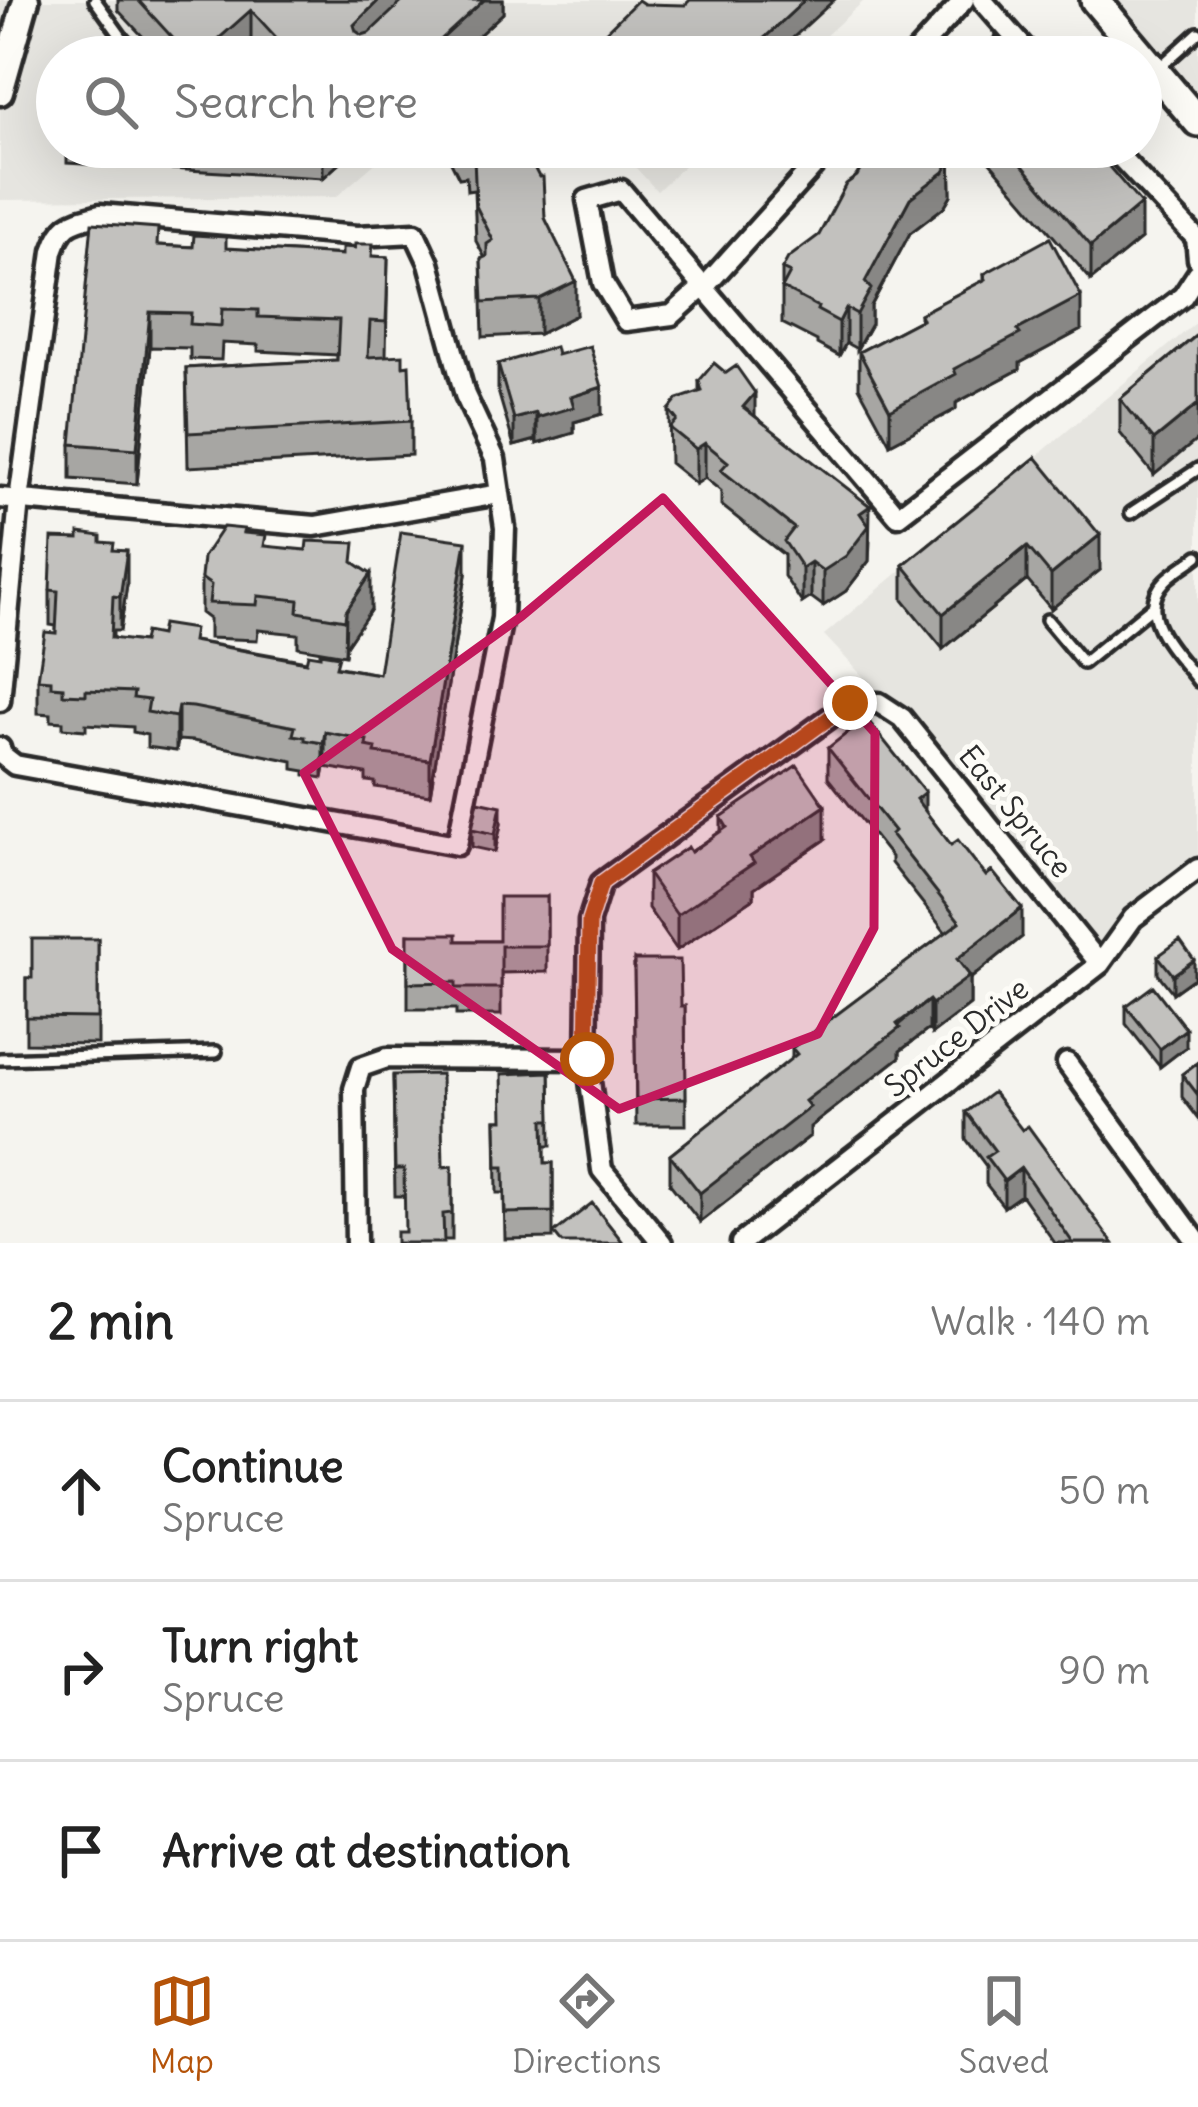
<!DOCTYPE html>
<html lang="en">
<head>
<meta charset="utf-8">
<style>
	:root { --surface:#fff; --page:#f2f2f2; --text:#222; --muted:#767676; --line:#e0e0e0; --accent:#b45309 }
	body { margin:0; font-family:Delius,sans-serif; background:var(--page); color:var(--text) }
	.stop { position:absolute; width:36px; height:36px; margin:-27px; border:9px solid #b45309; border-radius:50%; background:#fff }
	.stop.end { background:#b45309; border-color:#fff; box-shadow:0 3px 12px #0008 }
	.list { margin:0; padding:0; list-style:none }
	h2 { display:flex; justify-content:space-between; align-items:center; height:156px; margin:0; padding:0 48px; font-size:51px }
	h2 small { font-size:39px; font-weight:400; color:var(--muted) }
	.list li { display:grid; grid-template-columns:78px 1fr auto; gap:36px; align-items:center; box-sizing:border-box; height:180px; padding:0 48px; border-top:3px solid var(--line) }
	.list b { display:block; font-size:45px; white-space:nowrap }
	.list p { margin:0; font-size:39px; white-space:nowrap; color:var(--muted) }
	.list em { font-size:39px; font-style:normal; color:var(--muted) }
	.icon { flex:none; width:66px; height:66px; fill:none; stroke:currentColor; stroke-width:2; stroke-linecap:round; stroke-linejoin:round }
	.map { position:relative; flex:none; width:1198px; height:1243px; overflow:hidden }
	.search { position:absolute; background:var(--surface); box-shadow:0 12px 48px #0002; left:36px; right:36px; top:36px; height:132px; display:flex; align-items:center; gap:30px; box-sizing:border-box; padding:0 42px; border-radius:66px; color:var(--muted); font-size:45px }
	.sheet { height:696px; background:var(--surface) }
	nav { display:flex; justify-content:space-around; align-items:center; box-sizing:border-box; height:168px; border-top:3px solid var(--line); background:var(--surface); font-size:33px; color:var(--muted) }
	nav a { display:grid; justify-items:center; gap:6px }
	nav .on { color:var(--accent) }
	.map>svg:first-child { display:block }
	.built { fill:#e6e5e0 }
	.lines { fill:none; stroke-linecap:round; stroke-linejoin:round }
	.service-casing { stroke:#2b2b2b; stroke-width:18 }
	.minor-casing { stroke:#2b2b2b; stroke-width:27 }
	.secondary-casing { stroke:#2b2b2b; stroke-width:33 }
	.primary-casing { stroke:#2b2b2b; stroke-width:36 }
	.service { stroke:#fdfcf7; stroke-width:9 }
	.minor { stroke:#fdfcf7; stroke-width:18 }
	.secondary { stroke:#fdfcf7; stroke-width:24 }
	.primary { stroke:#fdfcf7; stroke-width:27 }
	.wall { fill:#a7a6a3; stroke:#2b2b2b; stroke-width:3 }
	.shaded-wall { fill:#888785; stroke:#2b2b2b; stroke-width:3 }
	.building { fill:#c2c1be; stroke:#2b2b2b; stroke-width:3 }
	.route { stroke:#b45309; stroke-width:15 }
	.marked { fill:#c2185b; fill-opacity:0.2; stroke:#c2185b; stroke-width:9; stroke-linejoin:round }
	.labels { text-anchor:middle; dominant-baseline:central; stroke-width:10; stroke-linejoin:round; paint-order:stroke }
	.street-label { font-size:30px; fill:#2b2b2b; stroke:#fdfcf7 }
</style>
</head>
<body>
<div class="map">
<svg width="1198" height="1243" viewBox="0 0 1198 1243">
	<rect width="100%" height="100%" fill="#f5f4ef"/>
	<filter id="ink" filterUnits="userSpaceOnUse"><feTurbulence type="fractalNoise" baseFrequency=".00833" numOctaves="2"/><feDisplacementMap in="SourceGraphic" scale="24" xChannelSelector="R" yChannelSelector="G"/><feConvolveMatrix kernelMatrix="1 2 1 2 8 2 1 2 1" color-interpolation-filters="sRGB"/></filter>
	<g filter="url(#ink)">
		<path class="built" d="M0,0H865L802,57H535L519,39L498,57H57V147H394L336,197L0,200Z
			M1095,0H1198V122Z
			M617,147H704L657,191Z
			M1198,321V869L1133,918L1100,964L902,718L824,635Z"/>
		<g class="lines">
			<g class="service-casing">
				<path id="service" d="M95,0L123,39L140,57
					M1159,68L1198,33
					M1131,513L1198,469
					M1198,556C1188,564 1175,571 1166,580C1132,614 1177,653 1198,681
					M1047,620L1083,663L1153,606
					M0,1059L216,1052"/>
			</g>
			<g class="minor-casing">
				<path id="minor" d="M982,0L1032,57
					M912,57L964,0
					M831,147L708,283L703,287L672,315L626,321L603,283L587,200L621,190L898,516L1183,296L1198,273
					M1111,147L1196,238L1198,259
					M0,498L315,526L499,494
					M0,701L19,500L53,251C63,222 71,222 100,214L357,236L415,233L429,263L465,395L495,459L505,528L502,618L457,845L15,765L2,755L0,748
					M1067,1063L1198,1243
					M356,1243L354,1089L361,1067L387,1058L587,1059
					M662,1243L602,1170L587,1059L589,921L601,883L850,703H879L902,718L1100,964
					M741,1243L1100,964L1133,918L1198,869"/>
			</g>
			<g class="secondary-casing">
				<path id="secondary" d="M0,92L26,0"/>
			</g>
			<g class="primary-casing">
				<path id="primary" d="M1095,0L1198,122"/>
			</g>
			<use href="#service" class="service"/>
			<use href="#minor" class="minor"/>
			<use href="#secondary" class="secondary"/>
			<use href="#primary" class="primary"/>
		</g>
		<path class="wall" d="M118,0H503V13L455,57H266L251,40L232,57H162L118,10Z
			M67,147H357L323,178L67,163Z
			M538,147V161L533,163V166L545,218L576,315L539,334L483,337L481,259L485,258L476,241L474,190L467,191L466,177L459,178L444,148Z
			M863,147H950L951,195L944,207L910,233L871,306V324L857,349L846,343L839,356L817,344V341L782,323V269L819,235L863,165Z
			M977,147H1092L1141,239L1091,280Z
			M158,245L388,257L386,356L411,421V455L188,467L186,368L337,360V355L258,351V345L222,343L221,360L190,359V348L150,347L137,484L71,479V444Z
			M984,274L1081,330L1020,363V369L956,403V409L890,444L859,387V352L920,320V314L984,280Z
			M1198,334L1154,475L1120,433V399Z
			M557,355L602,414L574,422V433L537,444L536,440L514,446L498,391V364Z
			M699,381L755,416L870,541L869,561L846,591L823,606L811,597L802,603L784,576V555L721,505V491L705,478L696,484L670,463L669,410L699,392Z
			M1036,457L1100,570L1051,609L1027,580L943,649L903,600V565Z
			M244,533L266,546L355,563L371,609L346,646L345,655L298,647V634L258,630L257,640L209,638V619L201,613V578Z
			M101,542L114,550L127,585L120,631H113V639L143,642L194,641L379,674L466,575L430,795L375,787V782L366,781V774L325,767L323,778L305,775V771L293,769V761L193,741L178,740L176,751L147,747V735L133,732V727L86,724V730L63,728V722L51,721V714L38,713V679L56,633V626L50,625V590Z
			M828,748L925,811L1022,937L970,979V1005L932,1034L929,1029L900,1051V1057L810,1127V1136L700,1222L670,1184V1155L792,1059V1048L946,933L891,863V857L828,778Z
			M721,817L825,840L754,888V898L677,950L648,908V874L691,852L721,831Z
			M501,824L495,852L472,847V829Z
			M547,897V972L501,973V1015H456V1009H408V934L457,941H499Z
			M98,939V1044L26,1043V978H32Z
			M1158,956L1194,978L1173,993L1158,974Z
			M634,960L681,1006H685L686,1125H636Z
			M1126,1006L1186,1047L1160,1067L1126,1024Z
			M1198,1062V1118L1182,1097V1074Z
			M550,1072L551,1146H545V1163H553V1238L505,1239L504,1193H497L496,1120H502Z
			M393,1075L443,1167L452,1166V1240H444L404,1196H395Z
			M966,1112L1022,1130L1113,1243H1055L1021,1195L1004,1207L986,1184V1166L966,1139Z"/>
		<path class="shaded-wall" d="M379,0H410L354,56V25Z
			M484,0H503V13L455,57H422Z
			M805,0H834L772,57H744Z
			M251,10V40L232,57H198Z
			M323,147H357L323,178Z
			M527,147H538V161L533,163V179L524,148Z
			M947,147H950L951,195L944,207L910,233L871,306V324L857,349V314L865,282L910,198Z
			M1141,204V239L1091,280V246Z
			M576,281V315L539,334V299Z
			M1081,296V330L1020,363V369L956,403V409L890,444V410L1017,330Z
			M846,308V343L839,356V322Z
			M150,312V347L137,484V449Z
			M602,387V414L574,422V433L537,444V418L571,397Z
			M755,393V428L743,407Z
			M1198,404V439L1154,475V440Z
			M536,413V440L514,446V419Z
			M705,443V478L696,484V449Z
			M870,506L869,561L846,591L823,606V571L860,513Z
			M1100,535V570L1051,609V575Z
			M466,541V575L430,795V760Z
			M1027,546V580L943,649V614Z
			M127,551V585L120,631V597Z
			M811,562V597L802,603V568Z
			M371,574V609L346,646L345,655L346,611Z
			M178,706V740L176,751V717Z
			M325,732V767L323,778V743Z
			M925,792V821L916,799Z
			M501,806V824L495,852V834Z
			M825,806V840L754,888V898L677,950V915L750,857Z
			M1022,908V937L970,979V1005L932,1034V1004L957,959Z
			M1194,960V978L1173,993V975Z
			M929,1000V1029L900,1051V1057L810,1127V1136L700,1222V1193L805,1101Z
			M1186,1029V1047L1160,1067V1049Z
			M1021,1168V1195L1004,1207V1181Z"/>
		<path class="building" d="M138,0H379L354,25L356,31L362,35L369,33L404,0H484L422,57H294L251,10L198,57H190Z
			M638,0L644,4L685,5L690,0H805L744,57H598L589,48Z
			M997,35L1016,57H970Z
			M466,147H527L524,148L539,177H543L545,218L576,281L539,299L483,302L481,259L487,256V244L493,240L476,206L474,156H467Z
			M868,147H947L943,156L951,160L944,172L910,198L865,282L871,289L857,314L846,308L839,322L817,310L818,307L782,288L790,273L782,269L788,258L819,235L846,184L857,176L870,151Z
			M1007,147H1092L1141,204L1091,246Z
			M92,223L158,228L157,245L193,247L194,235L226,237V248L342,255V247L355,248V244H373L372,256L388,257L387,297L386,322L370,321L368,357L403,355V366L409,365L411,421L188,433L186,368L337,360L339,320L258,317V310L222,309L221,326L190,324L191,313L150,312L137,449L71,444Z
			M1050,238L1081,296L1017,330L1020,334L954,369L956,374L890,410L859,352L922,319L920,314L986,279L984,274Z
			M1198,334V404L1154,440L1120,399Z
			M590,346L602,387L571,397L574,407L537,418L536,413L514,419L498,364L555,347L557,355Z
			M714,363L726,373L736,366L755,393L743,407L870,506L860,513L869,526L846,556L823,571L811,562L802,568L784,541L794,528L721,470L728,462L705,443L696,449L670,428L677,420L669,410L678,399L702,391L699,381Z
			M1036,457L1100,535L1051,575L1027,546L943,614L903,565Z
			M223,527L244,529L243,533L266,535L264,546L306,550L307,541L355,543L353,562L371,574L346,611L345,620L298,612L299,600L258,596L257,605L209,603L211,585L201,578L203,557Z
			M401,532L466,541L430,760L375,753L376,748L366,746L367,740L325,732L323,743L305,740V737L293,735L295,727L193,707L178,706L176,717L147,712L149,700L133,698L134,692L86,690V695L63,694V687L51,686V680L38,679L45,632L56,633L58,591L50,590L52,538L79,539V533L101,536V542L114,543L113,550L127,551L120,597L113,596L111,638L143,642L145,632L160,635L162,624L194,629L192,641L306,662L308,654L320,656V653L339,656L336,667L379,674Z
			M866,718L925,792L916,799L951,845L958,840L986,876L992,871L1022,908L957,959L970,976L932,1004L929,1000L897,1024L900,1028L805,1101L810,1107L700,1193L670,1155L797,1054L792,1048L960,922L891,834L894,831L828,748Z
			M797,765L825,806L750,857L754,863L677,915L648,874L688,847L691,852L727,827L721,817Z
			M478,801L501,806L495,834L472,829Z
			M499,897H547V946H501V988H456V982L408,983V934H457V941H499Z
			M32,939H98V1018L26,1017V978H32Z
			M1180,940L1194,960L1173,975L1158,956Z
			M634,960H680L681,1006H685L686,1098L636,1099Z
			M1153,986L1186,1029L1160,1049L1126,1006Z
			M1198,1062V1095L1182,1074Z
			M550,1072L551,1120H544L545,1163H553V1212L505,1213L504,1167H497L496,1120H503L502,1074Z
			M441,1074L443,1167L452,1166V1213L443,1214L444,1243H396V1232H405L404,1169H395L393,1075Z
			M993,1092L1022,1130L1028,1126L1113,1243H1073L1021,1168L1004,1181L986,1157L995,1151L966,1112Z
			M592,1203L622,1241L620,1243H562L554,1233Z"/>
	</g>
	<g class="lines" filter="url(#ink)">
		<path class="route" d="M587,1059L589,921L601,883L850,703"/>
	</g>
	<path class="marked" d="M663,498L875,733L874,928L818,1034L619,1109L392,949L304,773L522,616Z"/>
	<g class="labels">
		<g class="street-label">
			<text transform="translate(1016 811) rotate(51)">East Spruce</text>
			<text transform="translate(956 1037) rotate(-38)">Spruce Drive</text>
		</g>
	</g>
</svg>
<div class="stop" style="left:587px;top:1059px"></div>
<div class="stop end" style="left:850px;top:703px"></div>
<div class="search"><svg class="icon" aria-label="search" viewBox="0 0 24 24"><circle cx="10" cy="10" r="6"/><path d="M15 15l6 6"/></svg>Search here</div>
</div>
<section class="sheet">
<h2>2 min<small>Walk · 140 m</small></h2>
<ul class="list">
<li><svg class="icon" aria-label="ahead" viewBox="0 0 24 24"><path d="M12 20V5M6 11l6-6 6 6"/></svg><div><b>Continue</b><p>Spruce</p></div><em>50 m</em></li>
<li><svg class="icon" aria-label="right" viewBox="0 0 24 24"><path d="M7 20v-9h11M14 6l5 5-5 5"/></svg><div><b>Turn right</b><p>Spruce</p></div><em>90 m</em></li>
<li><svg class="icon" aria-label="arrive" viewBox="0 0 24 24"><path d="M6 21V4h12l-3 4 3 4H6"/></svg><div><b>Arrive at destination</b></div></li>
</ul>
</section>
<nav>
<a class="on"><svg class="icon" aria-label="map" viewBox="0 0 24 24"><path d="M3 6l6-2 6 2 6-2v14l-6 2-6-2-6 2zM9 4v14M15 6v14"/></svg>Map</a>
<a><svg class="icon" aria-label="directions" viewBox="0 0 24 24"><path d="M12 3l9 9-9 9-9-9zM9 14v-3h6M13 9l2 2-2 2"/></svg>Directions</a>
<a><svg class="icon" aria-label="saved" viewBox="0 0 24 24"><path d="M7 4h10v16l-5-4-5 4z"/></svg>Saved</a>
</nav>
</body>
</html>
